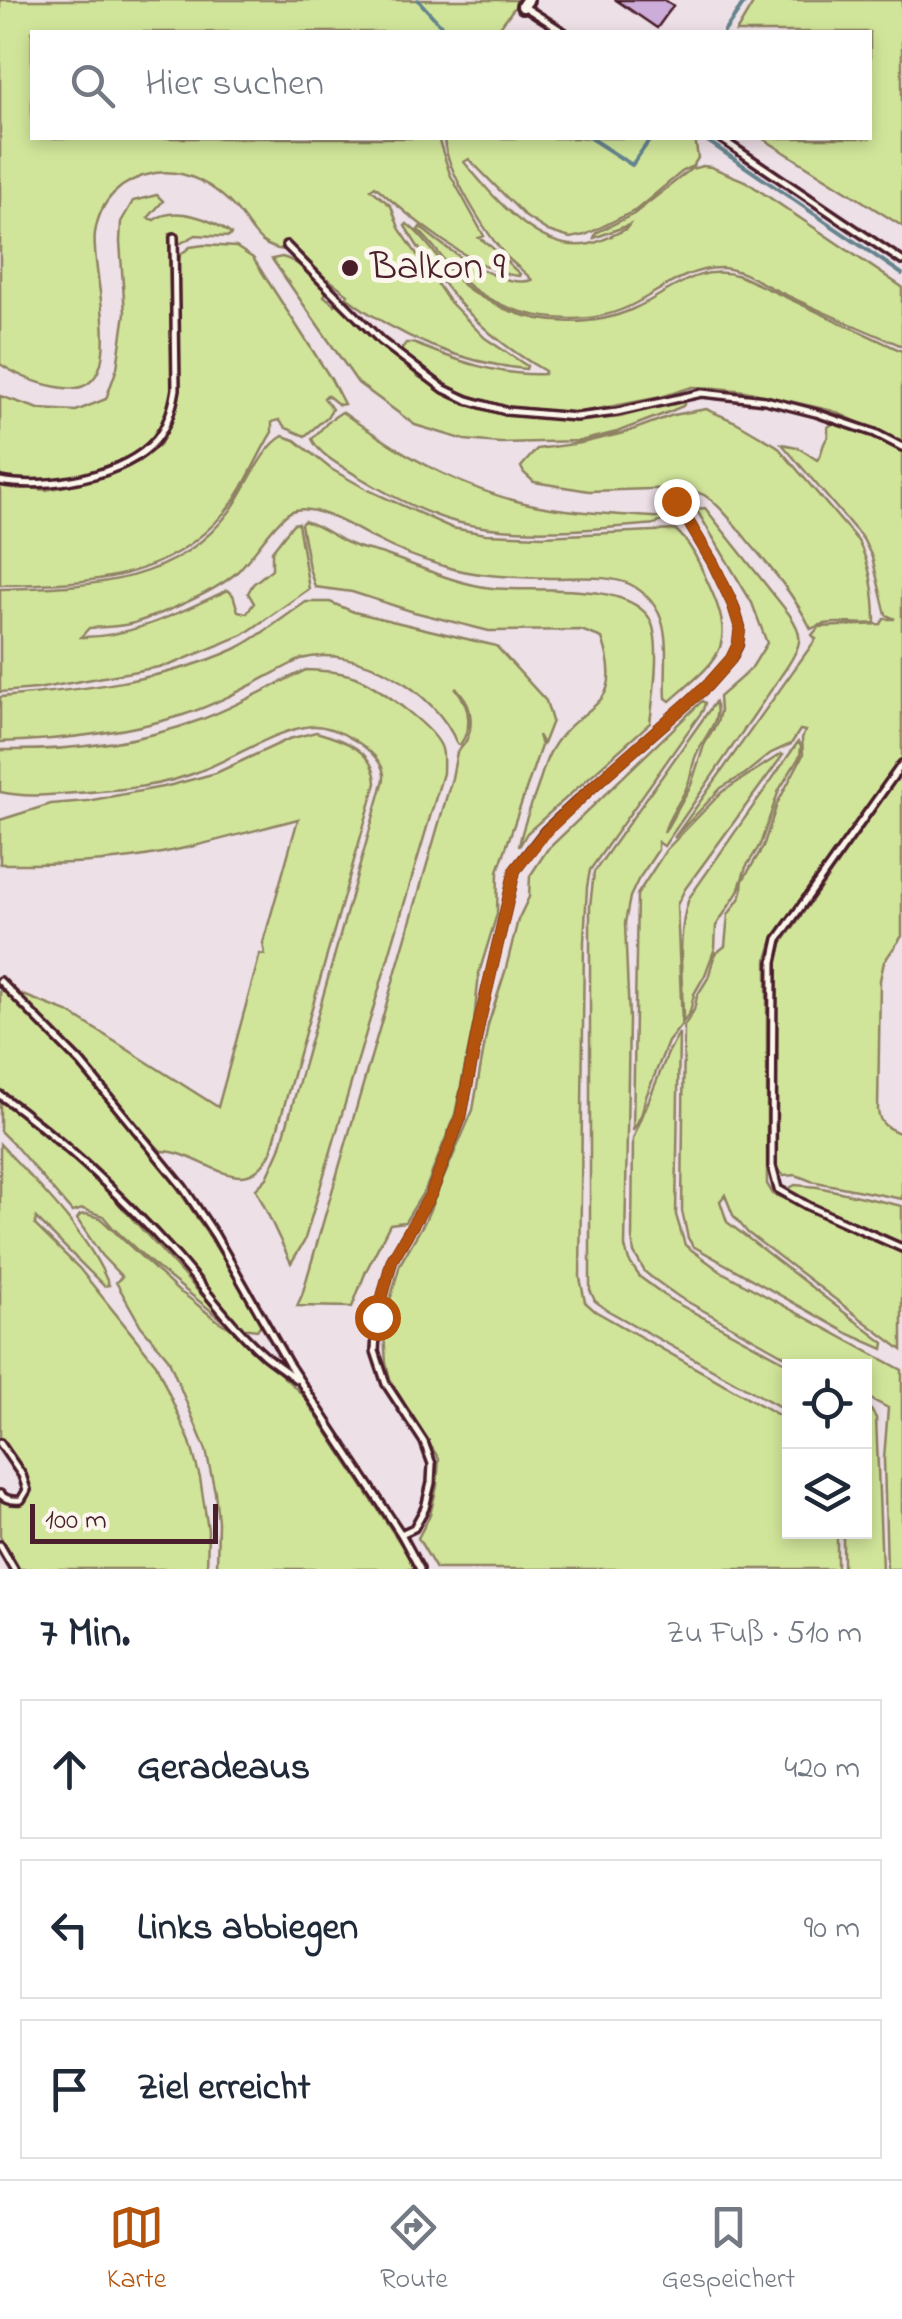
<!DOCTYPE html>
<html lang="de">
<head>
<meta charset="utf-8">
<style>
	:root { --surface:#fff; --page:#f6f6f7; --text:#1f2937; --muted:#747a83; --line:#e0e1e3; --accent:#b45309 }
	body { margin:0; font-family:"Indie Flower",sans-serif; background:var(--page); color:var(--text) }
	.controls { position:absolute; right:30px; bottom:30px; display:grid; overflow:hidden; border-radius:0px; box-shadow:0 5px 15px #0003 }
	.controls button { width:90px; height:90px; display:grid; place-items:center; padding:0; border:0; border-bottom:2px solid var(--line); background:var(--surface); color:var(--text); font:50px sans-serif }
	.scale { position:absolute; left:30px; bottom:25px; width:188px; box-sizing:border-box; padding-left:10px; border:5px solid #4a1f2b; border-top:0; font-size:28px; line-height:35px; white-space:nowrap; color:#4a1f2b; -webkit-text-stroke:8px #fbf7ec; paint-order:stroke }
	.stop { position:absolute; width:30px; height:30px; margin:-22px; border:8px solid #b45309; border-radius:50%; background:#fff }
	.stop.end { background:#b45309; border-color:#fff; box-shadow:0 2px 10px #0008 }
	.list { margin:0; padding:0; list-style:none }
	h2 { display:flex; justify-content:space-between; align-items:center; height:130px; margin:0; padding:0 40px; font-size:42px }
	h2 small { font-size:32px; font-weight:400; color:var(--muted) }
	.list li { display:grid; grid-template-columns:65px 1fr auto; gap:30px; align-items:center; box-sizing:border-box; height:140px; margin:0 20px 20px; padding:0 20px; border:2px solid var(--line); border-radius:0px }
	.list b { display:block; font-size:38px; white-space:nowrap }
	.list em { font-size:32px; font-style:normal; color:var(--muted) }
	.icon { flex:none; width:55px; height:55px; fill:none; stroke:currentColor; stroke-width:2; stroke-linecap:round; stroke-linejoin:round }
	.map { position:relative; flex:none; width:902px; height:1569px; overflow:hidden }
	.search { position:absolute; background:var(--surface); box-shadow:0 5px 15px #0003; left:30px; right:30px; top:30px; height:110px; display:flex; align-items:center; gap:25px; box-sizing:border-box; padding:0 35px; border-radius:0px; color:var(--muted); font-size:38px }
	.sheet { height:610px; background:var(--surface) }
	nav { display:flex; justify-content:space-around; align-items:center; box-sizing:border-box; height:140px; border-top:2px solid var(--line); background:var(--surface); font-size:28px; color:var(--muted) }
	nav a { display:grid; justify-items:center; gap:5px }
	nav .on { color:var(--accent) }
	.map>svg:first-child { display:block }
	.green { fill:#d1e59a; stroke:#8e8262; stroke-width:2.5 }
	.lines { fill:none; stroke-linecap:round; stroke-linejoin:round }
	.stream { stroke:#65848e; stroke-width:4 }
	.building { fill:#ccacd8; stroke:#4a1f2b; stroke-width:2.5 }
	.service-casing { stroke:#4a1f2b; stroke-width:12 }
	.minor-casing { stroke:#4a1f2b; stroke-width:18 }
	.service { stroke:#fbf7ec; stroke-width:5 }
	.minor { stroke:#fbf7ec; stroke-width:10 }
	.route { stroke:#b45309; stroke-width:12 }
	.poi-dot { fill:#4a1f2b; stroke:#fbf7ec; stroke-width:4 }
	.labels { text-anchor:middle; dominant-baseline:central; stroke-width:10; stroke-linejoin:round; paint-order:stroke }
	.poi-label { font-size:40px; fill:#4a1f2b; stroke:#fbf7ec; text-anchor:start }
</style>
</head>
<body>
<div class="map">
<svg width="902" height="1569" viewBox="0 0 902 1569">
	<rect width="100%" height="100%" fill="#ede0e6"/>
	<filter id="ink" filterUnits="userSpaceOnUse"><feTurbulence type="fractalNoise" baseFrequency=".01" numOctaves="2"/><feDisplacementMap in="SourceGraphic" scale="20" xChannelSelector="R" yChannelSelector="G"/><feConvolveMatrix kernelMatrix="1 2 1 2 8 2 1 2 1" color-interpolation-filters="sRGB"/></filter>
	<g filter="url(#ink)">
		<path class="green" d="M0,0H520L496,32H32V138H438L450,174L484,236L479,238C494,246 506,262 520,274L519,276C477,273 407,215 375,186L371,189L391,206L399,228L448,300L485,338L527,366L526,369C461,363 398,337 346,297L348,294L328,279L326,281L287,241L282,245L285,250C256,247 253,228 235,208C215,186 186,168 155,173C122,179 100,199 95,233C89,269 134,397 64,388C40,385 20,377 0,364Z
			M755,0H902V226L762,138H870V32H736Z
			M444,138H695L698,158L693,166L684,170L636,210L585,235L570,238L548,231L526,217L469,159L464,162C493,196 539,255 590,244C602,242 615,234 626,229L629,225L594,238L596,233L634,214L691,169L703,166L711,167L745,181L902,287V346C860,328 817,310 776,290C758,282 740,268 720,268C689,268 662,289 636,303C583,332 508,319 463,281C446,266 435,245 418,230L420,227C444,247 500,290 532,280C525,272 516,266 508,258C486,234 445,168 444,138Z
			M157,195L163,201L148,218L154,220C175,205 212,219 231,234L229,237L196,235L181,243H177V236L169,237L172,390C169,404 167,416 160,428C131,475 49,485 0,477V396L39,409L76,411L106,399L117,368L125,313L120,242L121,222L133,201Z
			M407,224C428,239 440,264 459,281C471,293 490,302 505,309C544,325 594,327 633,309C670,293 697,262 740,276L902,351V442L833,411L745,391L717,388L692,387L661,397L577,413L503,406L456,391L400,351L406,343H413C455,360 498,376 544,374L545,371C477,332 445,292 405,226Z
			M204,245L236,247L253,258L331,379L344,404L339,405L327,395L324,398L332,409L327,417L305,436L286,428L279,420L272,422V432C256,458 245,489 225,512C165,583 86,583 0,585V484L46,490L71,485L106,476L138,462L160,445L171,425L179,398L178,271L180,255L190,247Z
			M282,257C301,262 313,277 327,291L324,296L335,305L338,302L369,335L419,377L467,405L505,415L579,421L620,417L687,399L683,406L669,412L617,432L580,441L500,443L465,440L415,425L358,383L272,259Z
			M706,409L736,422L777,446L858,541C871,566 875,595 875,623C853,626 831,618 811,629C795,596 771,568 747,540C736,526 724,510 710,499C701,492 691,490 681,488L589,491L534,482L524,473L521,467L537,449L581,443L624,433L673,415Z
			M342,412C405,457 474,497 551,508C589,514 628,515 667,518L656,524C595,529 515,537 456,522C422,513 389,495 359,477C343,467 320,456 312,439L330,420Z
			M834,423L867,434L902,452V758L774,936L767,959V1184L773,1194L902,1251V1350L748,1233L733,1215L725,1195L720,1201L727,1222L884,1343L883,1349L849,1334L693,1246L688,1238L682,1211L684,1026L694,1010L697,996L708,978L715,954L725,946L728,915L741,896L743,880L763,847L777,804L803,755L802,738L805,731L800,730L791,744L771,753L745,774L721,788L674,838L816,639L812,635L819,627L881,624L884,619H895L886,615L872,557L863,539L782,444L797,447L817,460C823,454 821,445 828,437V427Z
			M283,436L295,440L331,469L368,490L452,528L486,534L543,536L676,530C692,545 699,563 708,583C739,648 718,659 670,701L666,698C663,657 677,614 635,587C615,574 576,578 553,578C515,577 476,577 440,565C419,559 396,550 377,540C358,530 314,502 292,511C278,517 250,560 236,573C215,592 162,614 134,623C120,627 104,627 89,628L81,637C131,638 182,611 228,590L233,595L238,611L247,613L254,603L248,593L253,584L272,569V551L293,524L298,523L309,589L243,635L170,665L37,689L0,692V589C86,586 173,587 230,511C247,489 260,449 283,436Z
			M705,508L789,614C805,636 801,645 787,667L664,846L658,842V850L638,880L630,897L625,923L629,1019L625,1247L629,1261L640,1277L671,1300L793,1366H790L789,1412L607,1310L595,1301L590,1290V906L594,872L715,702C722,721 704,736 697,753C692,763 692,774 688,784C682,801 667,817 664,833L691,785L704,745L717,723L720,711L719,697L751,669L767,643L752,603L696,509Z
			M304,521C322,526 335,538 352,545C364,550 377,551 389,556C423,568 456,584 492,588C533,592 621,581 648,616C663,636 653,698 650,723L527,833L519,847C522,826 531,807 538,786C542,774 545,760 552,749C580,700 628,713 602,638L581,630L489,631L414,612L352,592L315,587L309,568L301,524Z
			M306,602H330L354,612L496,646L546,701L552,721L543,744L538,735L541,746L498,871L497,914L479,973L474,1022L455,1114L426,1188L405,1222L390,1224L366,1271L352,1307L297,1306L302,1295L452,778L457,752C477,734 474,704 455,687C469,705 474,725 460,745L457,744C436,690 357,644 301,659C263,678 224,702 183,715C125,733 60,740 0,742V697C73,691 168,680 235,649C260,637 283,617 306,602Z
			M306,670C325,671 342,671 360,679C379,688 437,729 442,749C444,756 443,766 443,773L304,1242L291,1263L256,1189L267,1178L280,1149L381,790C382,785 385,780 384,775C382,751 334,724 312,726C278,729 237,756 205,769C164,787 119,790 76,793C45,795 31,798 0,792V750C66,751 137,743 200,720C236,707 271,686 306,670Z
			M702,701L705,703L703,710L590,870L587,887L584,942L580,1278L585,1302L595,1311L789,1421L790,1532H837V1569H436L418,1538L430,1515L437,1486L439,1459L391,1382L386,1363L384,1334L388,1308L400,1264L425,1221L473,1110L488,1025L505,972L518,920L529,897L530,876L547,850Z
			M316,732C344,740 374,750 376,783L271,1152C244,1207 202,1150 161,1151L18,993L70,1013L218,1107L260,954L265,955L263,943L298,819C243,833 188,850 132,858C88,864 44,864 0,864V820L51,804L87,801L168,786L216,773L289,739Z
			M798,742L801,746L800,756L779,790L760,845L746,867L738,892L716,926L715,948L705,975L694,994L690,1012L683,1022C683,983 676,935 689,898Z
			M781,754L783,755L685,889L677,905L682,1024L668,1042L645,1099L642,1113L633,1131L637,895L666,850L722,792Z
			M902,772V936L884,962L880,980L878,1110C879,1125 889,1129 902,1134V1199L811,1181L796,1175L784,1176L775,1166V974L782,943Z
			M0,986C53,1041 108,1095 154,1156C194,1209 228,1267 262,1323L257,1330L241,1328C168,1242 93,1156 0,1092Z
			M679,1033L676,1215L685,1245L720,1271L902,1370V1569H887L884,1459L888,1408L865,1396L864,1366H803L679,1297L651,1277L645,1272L634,1253L632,1238L633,1139L668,1053Z
			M0,1099L96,1179L229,1325L150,1262L114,1229L103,1216L83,1209L72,1212L17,1148L0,1131Z
			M0,1144C38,1185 88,1233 109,1285L104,1286L36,1218L35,1225L79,1268L156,1364L190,1442L200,1478L208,1530L207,1569H19L0,1536V1499C9,1504 18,1505 27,1500C37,1475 13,1458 0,1437Z
			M795,1185L818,1187L902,1206V1243L795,1196L788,1189Z
			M86,1214L100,1218L178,1291C197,1301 211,1320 231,1328L302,1394L404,1549L415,1569H217L218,1522L215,1492L206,1450L168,1358L141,1326L116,1282L122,1277L101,1255L77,1219L80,1215Z
			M865,1406L871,1410L876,1418L882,1569H843V1532H864Z"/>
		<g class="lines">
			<path class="stream" d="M418,0L447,32
				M724,32L746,0
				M590,138L632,165L651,138
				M672,138H703L712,144L902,274"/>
		</g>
		<path class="building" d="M616,0H664L673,6L657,28Z"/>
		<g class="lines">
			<g class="service-casing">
				<path id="service" d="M525,7L564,32
					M720,138L902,261
					M286,245L381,341L444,389L467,400L506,411L576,417L617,412L702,393L765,400L816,413L875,433L902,447
					M0,481C46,490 124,477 156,440C168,425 173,407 176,389L174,237
					M902,764L778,939L773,962L772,1166L778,1189L808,1206L902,1248
					M0,981L81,1063L183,1187L215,1235L288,1363L401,1534L420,1569
					M0,1095C65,1141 124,1199 177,1257C206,1290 232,1327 265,1356C275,1364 286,1371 296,1379
					M0,1443L22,1475L27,1490L21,1500C13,1501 6,1500 0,1494
					M401,1534L414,1528L425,1508L431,1483L432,1464L424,1442L386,1384L375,1351L377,1317L392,1260L431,1194L461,1117L479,1024L515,870L545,831L600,780L707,686L731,659L738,645L740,627L733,605L713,563L676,501
					M0,1545L14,1569"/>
			</g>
			<g class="minor-casing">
				<path id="minor" d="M523,6L527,0"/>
			</g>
			<use href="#service" class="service"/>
			<use href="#minor" class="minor"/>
		</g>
	</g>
	<g class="lines" filter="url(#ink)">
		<path class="route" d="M377,1317L392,1260L431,1194L461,1116L479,1024L515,870L546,831L600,780L707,686L731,659L738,644L740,628L733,605L713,563L676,501"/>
	</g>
	<circle class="poi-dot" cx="350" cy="268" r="10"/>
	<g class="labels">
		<g class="poi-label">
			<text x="370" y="268">Balkon 9</text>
		</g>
	</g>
</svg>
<div class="controls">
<button><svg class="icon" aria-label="locate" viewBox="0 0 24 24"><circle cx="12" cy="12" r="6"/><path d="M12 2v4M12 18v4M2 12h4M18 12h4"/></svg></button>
<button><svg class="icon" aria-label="layers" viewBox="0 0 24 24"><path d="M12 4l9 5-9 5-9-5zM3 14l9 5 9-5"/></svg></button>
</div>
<div class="scale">100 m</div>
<div class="stop" style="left:377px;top:1317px"></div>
<div class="stop end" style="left:676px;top:501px"></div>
<div class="search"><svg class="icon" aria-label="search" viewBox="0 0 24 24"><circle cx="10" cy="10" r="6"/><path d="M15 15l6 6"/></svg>Hier suchen</div>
</div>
<section class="sheet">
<h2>7 Min.<small>Zu Fuß · 510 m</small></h2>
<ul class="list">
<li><svg class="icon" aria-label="ahead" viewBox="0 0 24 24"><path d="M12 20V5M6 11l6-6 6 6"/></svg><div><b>Geradeaus</b></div><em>420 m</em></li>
<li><svg class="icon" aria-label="left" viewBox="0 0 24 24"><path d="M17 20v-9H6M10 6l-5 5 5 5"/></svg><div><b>Links abbiegen</b></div><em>90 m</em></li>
<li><svg class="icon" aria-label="arrive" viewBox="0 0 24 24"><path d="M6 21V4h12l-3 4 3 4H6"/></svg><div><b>Ziel erreicht</b></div></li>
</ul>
</section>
<nav>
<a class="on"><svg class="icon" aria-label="map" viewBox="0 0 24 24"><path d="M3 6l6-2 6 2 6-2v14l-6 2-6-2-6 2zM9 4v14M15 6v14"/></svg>Karte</a>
<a><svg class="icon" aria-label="directions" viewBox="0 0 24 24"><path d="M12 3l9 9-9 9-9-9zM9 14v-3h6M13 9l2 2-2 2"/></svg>Route</a>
<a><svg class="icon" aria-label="saved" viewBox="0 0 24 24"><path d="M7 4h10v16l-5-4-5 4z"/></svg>Gespeichert</a>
</nav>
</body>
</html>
